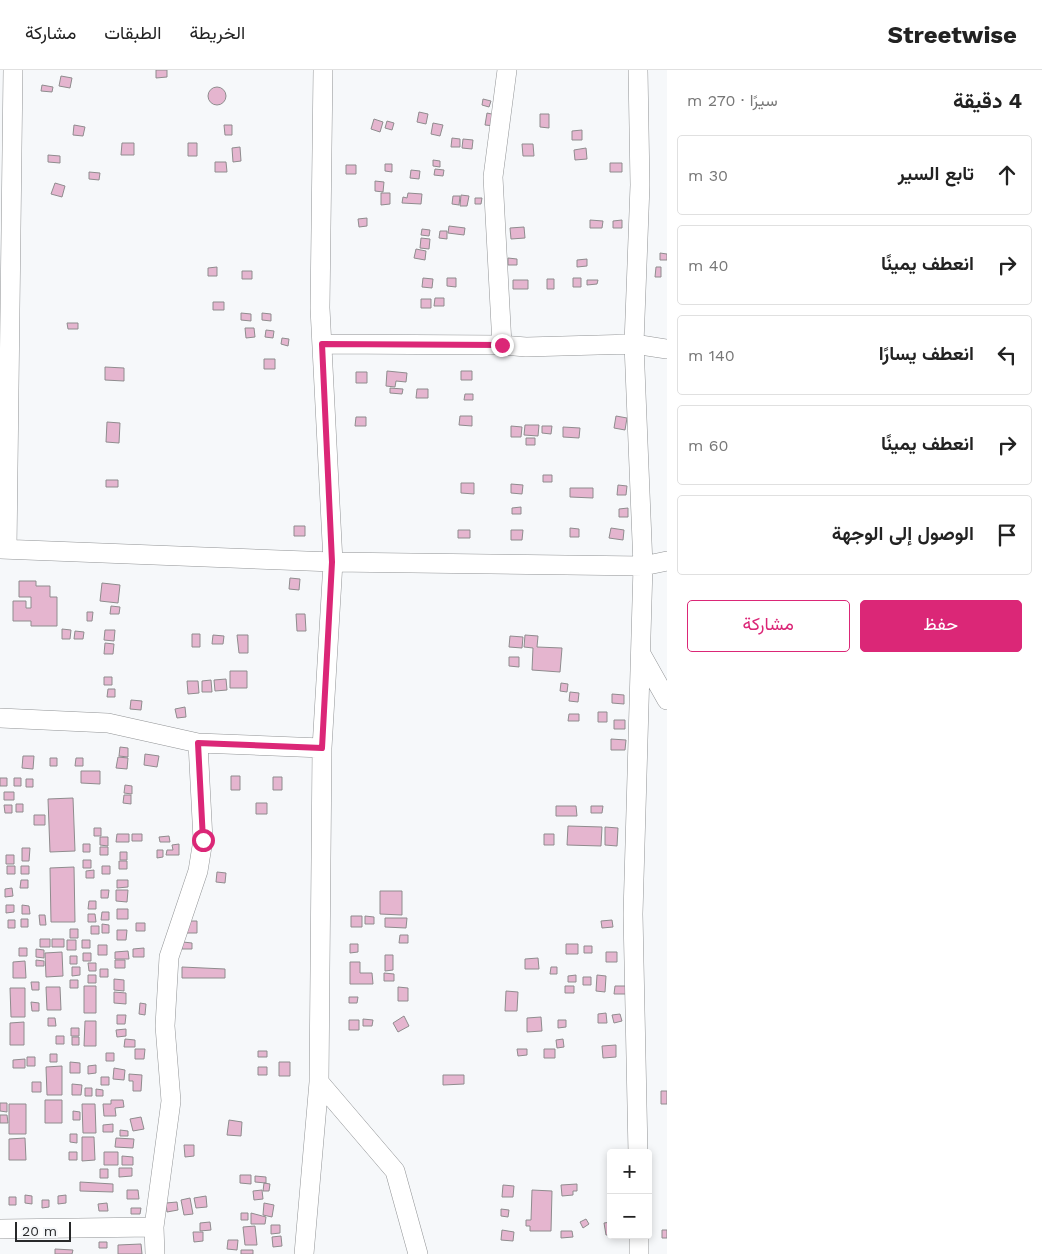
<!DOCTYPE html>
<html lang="ar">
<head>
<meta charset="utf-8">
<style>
	:root { --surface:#fff; --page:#f6f6f6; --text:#222; --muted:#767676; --line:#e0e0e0; --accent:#db2777 }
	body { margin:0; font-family:"Work Sans",Vazirmatn,sans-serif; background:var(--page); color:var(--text); direction:rtl }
	.controls { position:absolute; right:15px; bottom:15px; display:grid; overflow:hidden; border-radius:5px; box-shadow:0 2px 8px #0003 }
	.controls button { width:45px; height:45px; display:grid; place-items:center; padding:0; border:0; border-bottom:1px solid var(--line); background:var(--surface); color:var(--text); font:25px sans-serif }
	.scale { position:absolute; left:15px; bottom:12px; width:56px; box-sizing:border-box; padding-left:5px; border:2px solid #28292a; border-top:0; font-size:14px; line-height:18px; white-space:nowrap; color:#28292a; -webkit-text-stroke:4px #f6f8fa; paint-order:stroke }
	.stop { position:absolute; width:15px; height:15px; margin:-11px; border:4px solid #db2777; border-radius:50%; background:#fff }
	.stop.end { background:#db2777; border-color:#fff; box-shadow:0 1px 5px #0008 }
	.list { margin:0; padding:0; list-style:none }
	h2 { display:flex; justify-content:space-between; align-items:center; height:65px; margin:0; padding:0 20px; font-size:21px }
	h2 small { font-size:16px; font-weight:400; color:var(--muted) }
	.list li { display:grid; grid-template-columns:32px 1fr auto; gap:15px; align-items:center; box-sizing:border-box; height:80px; margin:0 10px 10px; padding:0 10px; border:1px solid var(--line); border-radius:5px }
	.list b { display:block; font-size:19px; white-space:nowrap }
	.list em { font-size:16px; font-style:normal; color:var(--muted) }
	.actions { display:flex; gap:10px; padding:15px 20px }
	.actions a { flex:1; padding:11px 0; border:1px solid var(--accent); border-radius:5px; text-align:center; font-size:18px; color:var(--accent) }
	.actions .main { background:var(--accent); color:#fff }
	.icon { flex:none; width:28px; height:28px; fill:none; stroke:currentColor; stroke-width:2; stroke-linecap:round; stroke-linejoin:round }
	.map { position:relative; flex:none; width:667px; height:1184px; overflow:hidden; direction:ltr }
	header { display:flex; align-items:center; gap:30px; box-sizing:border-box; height:70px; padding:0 25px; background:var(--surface); border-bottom:1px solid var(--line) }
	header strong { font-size:24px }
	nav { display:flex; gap:28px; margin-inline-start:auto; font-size:18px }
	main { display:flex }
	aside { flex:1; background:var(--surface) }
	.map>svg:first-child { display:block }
	.building { fill:#e5b5cf; stroke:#8f8c8e }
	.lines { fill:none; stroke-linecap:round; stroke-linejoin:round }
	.street-casing { stroke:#929496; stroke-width:20 }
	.street { stroke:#fff; stroke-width:19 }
	.route { stroke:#db2777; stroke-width:6 }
</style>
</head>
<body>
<header>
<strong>Streetwise</strong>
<nav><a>الخريطة</a><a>الطبقات</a><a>مشاركة</a></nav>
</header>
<main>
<aside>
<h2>4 دقيقة<small>سيرًا · 270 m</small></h2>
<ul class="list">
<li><svg class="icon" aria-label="ahead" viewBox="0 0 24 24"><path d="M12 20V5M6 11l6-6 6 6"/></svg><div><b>تابع السير</b></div><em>30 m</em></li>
<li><svg class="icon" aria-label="right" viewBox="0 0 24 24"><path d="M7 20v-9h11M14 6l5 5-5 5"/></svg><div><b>انعطف يمينًا</b></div><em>40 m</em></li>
<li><svg class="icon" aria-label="left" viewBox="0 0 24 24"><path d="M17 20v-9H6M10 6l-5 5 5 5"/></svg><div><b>انعطف يسارًا</b></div><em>140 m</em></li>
<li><svg class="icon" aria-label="right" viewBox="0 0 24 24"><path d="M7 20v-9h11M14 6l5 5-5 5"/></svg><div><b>انعطف يمينًا</b></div><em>60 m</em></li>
<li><svg class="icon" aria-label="arrive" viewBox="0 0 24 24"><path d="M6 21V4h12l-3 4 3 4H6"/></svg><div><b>الوصول إلى الوجهة</b></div></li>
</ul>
<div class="actions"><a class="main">حفظ</a><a>مشاركة</a></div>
</aside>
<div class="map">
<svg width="667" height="1184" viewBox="0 0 667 1184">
	<rect width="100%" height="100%" fill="#f6f8fa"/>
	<path class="building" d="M156,0H167V7L156,8Z
		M61,6L72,8L70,18L59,16Z
		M42,15L53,17L52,22L41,21Z
		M208 26a9 9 0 1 1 18 0a9 9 0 1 1-18 0Z
		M483,29L491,31L489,37L482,35Z
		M419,42L428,44L426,54L417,52Z
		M487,43L496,45L495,56L485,55Z
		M540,44H549V58L540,57Z
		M374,49L383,52L380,62L371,59Z
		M387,51L394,53L392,60L385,58Z
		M433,53L443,55L440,66L431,64Z
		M74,55L85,57L83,66L73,65Z
		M224,55H232V65H225Z
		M582,60V70H572V61Z
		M452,68L460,69V77H451Z
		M463,69L473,70L472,79L462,78Z
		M122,73H134V85H121Z
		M188,73H197V86H188Z
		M522,74H533L534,86H523Z
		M240,77L241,91L233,92L232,78Z
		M586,78L587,89L575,90L574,80Z
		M48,85L60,86V93L48,92Z
		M433,90L440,91V97L433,96Z
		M215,92H226L227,102H215Z
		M610,93H622V102H610Z
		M385,94H392V102L385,101Z
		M346,95H356V104H346Z
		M435,99L444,100L443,106L434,105Z
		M411,100L420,101L419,109L410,108Z
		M89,102L100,103L99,110L89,109Z
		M375,111L384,112L383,122L375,121Z
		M55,113L65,116L62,127L51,124Z
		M381,123H390V134L381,135Z
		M408,123L422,124L421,134L402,133L403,127L407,128Z
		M461,125L469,126L467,136H460Z
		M453,126H460L459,135L452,134Z
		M475,128H482L481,134H475Z
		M367,148V156L359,157L358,149Z
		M590,150L603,151L602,158H590Z
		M622,150V158H613V151Z
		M449,156L465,158L464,165L448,163Z
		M524,157L525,168L511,169L510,158Z
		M422,159L430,160L429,166L421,165Z
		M440,161H447V169L439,168Z
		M421,168L430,169L429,179L420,178Z
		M416,179L426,181L425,190L414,188Z
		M660,183L667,184V190H660Z
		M508,188L517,189V195H508Z
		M587,189V196L577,197V190Z
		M217,197V206H208V198Z
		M656,197H661V207H655Z
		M242,201H252V209H242Z
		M423,208L433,209L432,218L422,217Z
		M447,208H456V217L447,216Z
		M573,208H581V217H573Z
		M547,209H554V219H547Z
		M513,210H528V219H513Z
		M587,210H598L597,214L587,215Z
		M435,228H444V236H434Z
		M421,229H431V238H421Z
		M213,232H224V240H213Z
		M241,243L251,244V251L241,250Z
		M262,243L271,244V251L262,250Z
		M67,253H78V259H68Z
		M245,258H254L255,267L246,268Z
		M266,260L274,261L273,268L265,267Z
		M282,268L289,269L288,276L281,274Z
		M264,289H275V299H264Z
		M105,297L124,298V311L105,310Z
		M387,301L407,303L406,312L396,311L395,317L386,316Z
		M461,301H472V310H461Z
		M356,302H367V313H356Z
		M390,318L403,319L402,324L390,323Z
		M417,319H428V328H416Z
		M465,324H473V330H464Z
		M460,346H472V356L459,355Z
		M616,346L627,348L625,360L614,358Z
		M356,347H366V356H355Z
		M107,352L120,353L119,373L106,372Z
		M525,355H539L538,366L524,365Z
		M511,356L522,357L521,367H511Z
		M542,356H552L551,364L542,363Z
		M563,357L580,358L579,368L563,367Z
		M526,368H535V375H526Z
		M543,405H552V412H543Z
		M106,410H118V417H106Z
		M461,413H474V424L461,423Z
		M511,414L523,415L522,424L511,423Z
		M618,415L627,416L626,425H617Z
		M570,418H593V428L570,427Z
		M521,437V444H512V438Z
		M628,438V447H619V439Z
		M294,456H305V466H294Z
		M570,458L579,459V467H570Z
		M611,458L624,460L623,470L609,468Z
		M458,460H470V468H458Z
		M511,460H523L522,470H511Z
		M290,508L300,509L299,520L289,519Z
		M19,511H36V516H50V527H57V556H31V551H13V531H26V538H31V527H19Z
		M102,513L120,515L118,533L100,531Z
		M111,536L120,537L119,544H110Z
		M87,542H93L92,551H87Z
		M296,544H305L306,561H297Z
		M62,559L71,560L70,569H62Z
		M105,560H115L114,571L104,570Z
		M75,561L84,562L83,569H74Z
		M192,564H200V577H192Z
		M213,565L224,566L223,574H212Z
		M237,565H248V583H239Z
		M525,565L538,566L537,577L562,578L560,602L532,600L533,578L524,577Z
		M510,566L523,567L522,578L509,577Z
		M105,573L114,574L113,584H104Z
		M509,587H519V597L509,596Z
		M230,601H247V618H230Z
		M104,607H112V615H104Z
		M226,609L227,620L215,621L214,610Z
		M211,610L212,622H202V611Z
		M187,611H198L199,623L188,624Z
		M561,613L568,614L567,622L560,621Z
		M108,619H115V627H107Z
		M570,622L579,623L578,632L569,631Z
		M612,624L624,625V634L612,633Z
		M131,630L142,631L141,640L130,639Z
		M185,637L186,647L177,648L175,639Z
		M598,642H607V652H598Z
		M569,644H579V651H568Z
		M614,650H625V659H614Z
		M611,669L626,670L625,680H611Z
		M120,677L128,678V687L119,686Z
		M145,684L159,686L157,697L144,695Z
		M23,686H34L33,699L22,698Z
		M118,687L128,688L127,699L116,698Z
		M50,688H57V696H50Z
		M76,688H83V696H75Z
		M81,701H100V714L81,713Z
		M231,706H240V720H231Z
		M273,707H282V720H273Z
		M0,708H7V716H0Z
		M14,708H21V716H14Z
		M26,709H33V717H26Z
		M125,715L132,716V724L124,723Z
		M4,722H14V730H4Z
		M124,725H131V734L123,733Z
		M73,728L75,781L50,782L48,729Z
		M256,733H267V744H256Z
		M16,734H23V742H16Z
		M4,735H12V743H5Z
		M556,736H576L577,746H556Z
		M591,736H603L602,743H591Z
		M34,745H45V755H34Z
		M568,756L602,757L601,776L567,775Z
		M605,757L618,758L617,776L605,775Z
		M94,758H101V766H94Z
		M117,764H129V772H116Z
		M132,764H142V771H132Z
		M544,764H554V775H544Z
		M169,766L170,772H160L159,767Z
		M100,767H108V776L100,775Z
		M83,774H90V782H83Z
		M179,774V785H166L167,780H173L172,775Z
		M100,777H108V785H100Z
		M22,778H30L29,791H22Z
		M157,780H163V787L157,788Z
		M120,782H127V790H120Z
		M6,785H14V794H6Z
		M83,790H91V798H83Z
		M119,791H127V799H119Z
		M7,796H15V804H7Z
		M21,796H29V804H21Z
		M102,796H110V804H102Z
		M74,797L75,852H51L50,798Z
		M94,800V808H86V801Z
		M217,802L226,803L225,813L216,812Z
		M21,810H28V818H20Z
		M117,810H128V817L117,818Z
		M12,818L13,826L5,827V819Z
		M101,820H109L108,828H101Z
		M116,820H128L127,832L116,831Z
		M380,821H402V845L380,844Z
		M89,831H96V839H88Z
		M6,835H14V842L6,843Z
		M22,835L29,836L30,844H22Z
		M117,839H128V849H117Z
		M102,842H109V850H101Z
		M88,844H95L96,852H88Z
		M39,845H45L46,855H40Z
		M351,846H362V857H351Z
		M365,846L374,847V854H365Z
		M385,848H407L406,858L385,857Z
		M21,849H28V857H21Z
		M8,850H15V858H8Z
		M612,850L613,857L602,858L601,851Z
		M187,851H197V863H187Z
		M136,853H145V861H136Z
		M102,854L109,855V863H102Z
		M91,856H99V864H91Z
		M70,859H78V868H70Z
		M117,860H127L126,870H117Z
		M400,865H408V873H399Z
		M40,869H50V877H40Z
		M52,869H64V877H52Z
		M67,870H76V880H67Z
		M82,870H90V878H82Z
		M183,872L192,873V879H182Z
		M350,874H358V882L350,883Z
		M566,874H578V884H566Z
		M98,875H107V885H98Z
		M584,876H592V883H584Z
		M19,878H27V886H19Z
		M144,878V887H133V879Z
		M36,879L44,880V888L36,887Z
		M128,881L129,889H115V882Z
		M62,882L63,906L46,907L45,883Z
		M606,882H617V892H606Z
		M83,883H91V891H83Z
		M385,885H393V900L385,901Z
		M70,886H77V894H70Z
		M538,888L539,899H525V889Z
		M36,890L44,891V896H36Z
		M115,890H125V898H115Z
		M25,891L26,908H13V892Z
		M350,892H360V903H372L373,914H350Z
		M88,893H96V901H89Z
		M72,897H80V905L72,906Z
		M182,897L225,899V908H182Z
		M551,897H557V904H550Z
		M100,899H108V907H100Z
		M384,903L394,904V911H384Z
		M88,905H96V913H88Z
		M576,905V912H568V906Z
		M597,905L606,906L605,922L596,921Z
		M583,907H591V915H583Z
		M114,909L124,910V921L114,920Z
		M70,910H78V918H70Z
		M31,912H39V920H32Z
		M84,916H96V943H84Z
		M565,916H574V923H565Z
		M615,916H626V924H614Z
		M46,917H60L61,940H47Z
		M398,917L408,918V931H398Z
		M10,918H25V947H11Z
		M506,921L518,922L517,941H505Z
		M114,922L126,923V934L114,933Z
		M349,927H358L357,933H349Z
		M31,932L39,933V941H32Z
		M140,933L146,934L145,945L139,944Z
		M606,943L607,953H598V944Z
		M620,944L622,951L614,953L612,945Z
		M117,945H126L125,954H117Z
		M404,946L409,956L398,962L393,953Z
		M541,947L542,961L527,962V948Z
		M48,948H55L56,956H48Z
		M363,949L373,950L372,956H363Z
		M349,950H359V960H349Z
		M558,950H566V957L558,958Z
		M85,951H96V976H84Z
		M24,952V975H10V953Z
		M71,958H79V966H71Z
		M126,959V966L117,967L116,960Z
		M56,966H64V974H56Z
		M72,967H79V975H72Z
		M125,969L135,970V977H124Z
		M563,969L564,977L557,978L556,970Z
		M616,975V987L603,988L602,976Z
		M135,979H145L144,989H135Z
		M517,979H527V985L518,986Z
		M544,979H555V988H544Z
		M258,981H267V987H258Z
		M106,983H114V991H106Z
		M50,984H57V992H50Z
		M27,987H35V996H27Z
		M25,989V998H13V990Z
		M70,992L80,993V1003H70Z
		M279,992H290V1006H279Z
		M96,995V1003L88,1004V996Z
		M62,996V1025H47L46,997Z
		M258,997H267V1005H258Z
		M114,998L125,1000L124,1010L113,1009Z
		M129,1004L142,1005L141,1021H133V1011H129Z
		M443,1005H464V1014L443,1015Z
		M101,1007H109V1015H101Z
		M32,1012H41V1022H32Z
		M72,1014L82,1015L81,1025H72Z
		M85,1018H92V1026H85Z
		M96,1019L103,1020V1026H96Z
		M661,1021H667V1034H661Z
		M45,1030H62V1053H45Z
		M111,1030H123L124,1037L115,1038L116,1046H104L103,1034H111Z
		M0,1033H7V1042L0,1041Z
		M9,1034H26V1064H9Z
		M82,1034H95L96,1063H83Z
		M73,1041L80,1042V1050H73Z
		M0,1045H7L8,1053H0Z
		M141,1047L144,1059L133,1061L130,1049Z
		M229,1050L242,1052L241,1066L227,1065Z
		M113,1054V1062H103V1055Z
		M120,1060L128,1061V1066H120Z
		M70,1064H77V1073L70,1072Z
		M82,1067H94L95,1090L82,1091Z
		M25,1068L26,1090H9V1069Z
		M116,1068L134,1069L133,1078L115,1077Z
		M184,1075H194V1086L185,1087Z
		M69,1082H77V1090H69Z
		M104,1082H118V1095H104Z
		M122,1086L133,1087V1095H122Z
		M119,1098H132V1106L119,1107Z
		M100,1099H108V1108H100Z
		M240,1105H251V1114L240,1113Z
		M255,1106L266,1107V1113L255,1112Z
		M80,1112L113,1114V1122L80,1121Z
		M264,1113L270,1114L269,1121H263Z
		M577,1114V1121H573V1125L562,1126L561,1115Z
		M503,1115L514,1116L513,1127H502Z
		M127,1120H138L139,1129H127Z
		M262,1120L263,1129L254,1130L253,1121Z
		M532,1120L552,1121L551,1161H530V1156H526V1150H531Z
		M25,1125L32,1126V1134L25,1133Z
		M66,1125V1133L58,1134V1126Z
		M206,1126L207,1137L196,1138L194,1128Z
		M9,1127H16V1135H9Z
		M190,1128L193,1144L184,1145L181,1130Z
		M42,1130H49V1137L42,1138Z
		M177,1132L178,1140L167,1142L166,1133Z
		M107,1133L108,1141H99L98,1134Z
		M264,1133L274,1135L272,1147L263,1145Z
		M131,1138H141L140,1144H131Z
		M501,1139L509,1140L508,1147L501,1146Z
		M241,1143H248V1150H241Z
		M251,1143L266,1147L265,1154H251Z
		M586,1149L589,1154L583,1158L580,1152Z
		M210,1152L211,1160L200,1161V1153Z
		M611,1152V1165H606L604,1153Z
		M271,1155H280V1163L271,1164Z
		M255,1156L257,1175H245L243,1157Z
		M502,1160L514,1162L513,1171L501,1170Z
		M662,1160H667V1168H662Z
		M561,1161H572L573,1167L561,1168Z
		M193,1162H203V1171L194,1172Z
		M281,1166L282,1176L273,1177L272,1167Z
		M228,1170H238L237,1180L227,1179Z
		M99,1172H107V1178H99Z
		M141,1174L142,1184H118V1175Z
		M55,1179L73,1180L72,1184H55Z
		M241,1180H253V1184H241Z"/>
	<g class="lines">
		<g class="street-casing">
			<path id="street" d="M322,274L502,275L526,277L634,274L667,279
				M502,275L493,107L507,0
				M0,479L333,492L643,496L667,491
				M7,479L13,0
				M641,584L667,630
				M0,648L108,653L198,673L322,678
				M319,1012L395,1101L418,1184
				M638,1083L633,844L643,496L634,274L640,115L638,0
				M0,1159L154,1157
				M639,1165V1184
				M155,1184L154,1157L171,1031L165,956L169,887L198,801L203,770L198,673
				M304,1184L319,1012L322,678L333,492L320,238L323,0"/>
		</g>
		<use href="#street" class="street"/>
	</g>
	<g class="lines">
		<path class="route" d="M203,770L198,673L322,678L332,492L322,274L502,275"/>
	</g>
</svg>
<div class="controls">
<button>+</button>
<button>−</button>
</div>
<div class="scale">20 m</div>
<div class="stop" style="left:203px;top:770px"></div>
<div class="stop end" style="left:502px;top:275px"></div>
</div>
</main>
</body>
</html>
